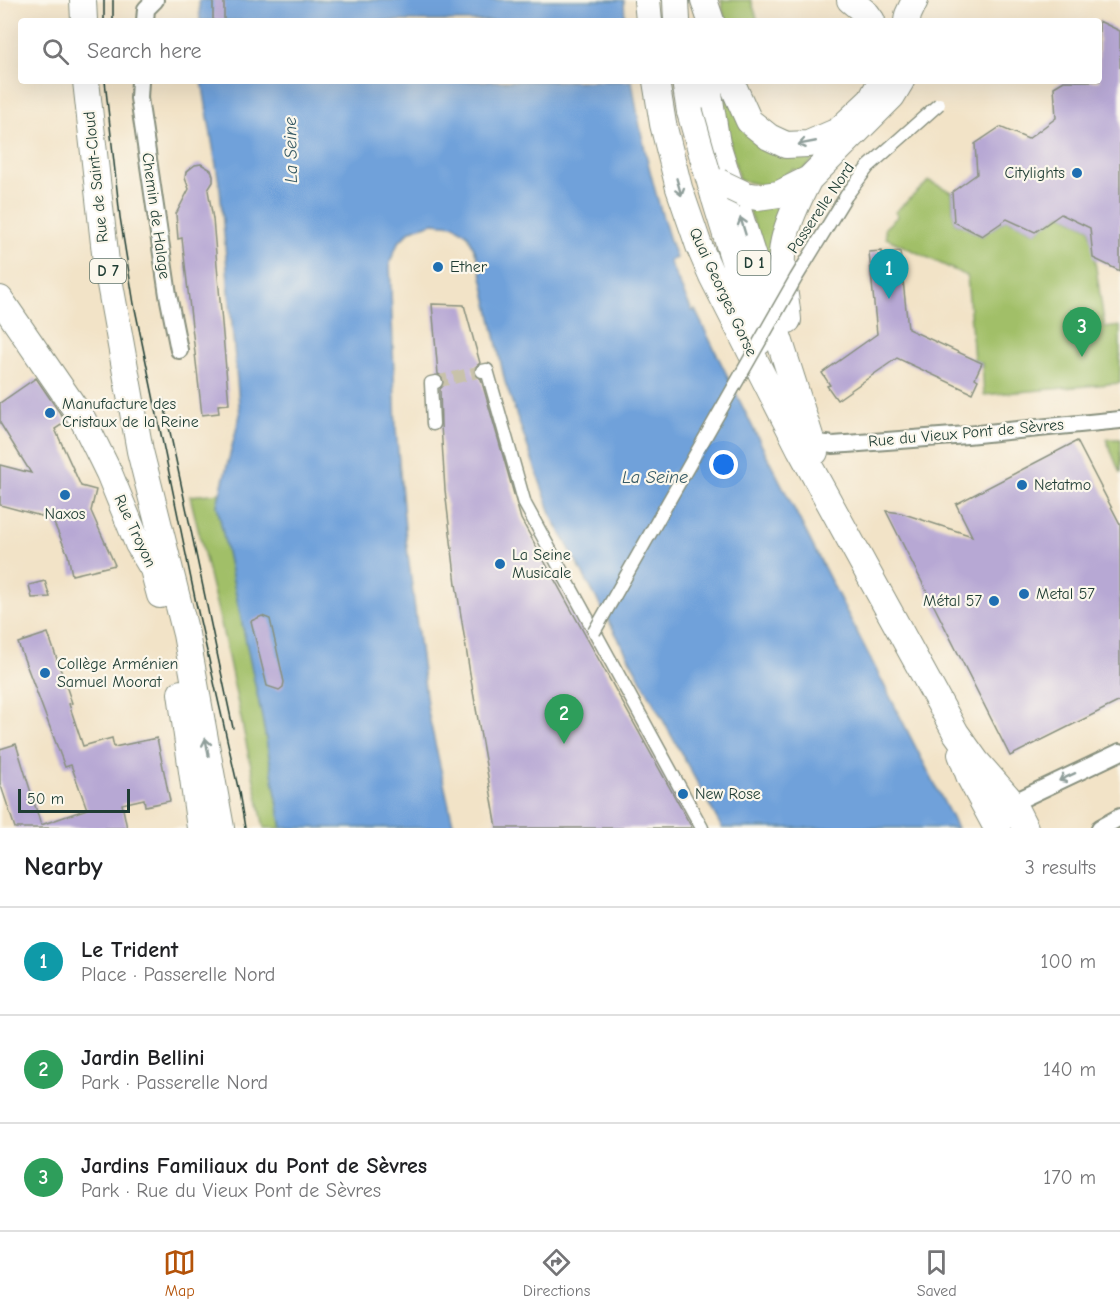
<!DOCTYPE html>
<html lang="en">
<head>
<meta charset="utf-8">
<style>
	:root { --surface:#fff; --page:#f2f2f2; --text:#202124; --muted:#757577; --line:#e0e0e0; --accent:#b45309 }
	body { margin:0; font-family:"Comic Neue",sans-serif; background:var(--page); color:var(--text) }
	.scale { position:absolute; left:18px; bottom:15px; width:112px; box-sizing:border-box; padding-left:6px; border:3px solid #1f3d34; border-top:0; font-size:16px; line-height:21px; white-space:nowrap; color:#1f3d34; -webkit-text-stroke:4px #fbf7ec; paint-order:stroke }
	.you { position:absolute; left:724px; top:465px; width:21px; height:21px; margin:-15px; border:4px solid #fff; border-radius:50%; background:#1a73e8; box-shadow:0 0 0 9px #1a73e833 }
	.badge { display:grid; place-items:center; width:39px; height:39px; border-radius:50%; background:var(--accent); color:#fff; font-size:20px; font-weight:700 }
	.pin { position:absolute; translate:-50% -50px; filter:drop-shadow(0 2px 3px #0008) }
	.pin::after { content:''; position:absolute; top:32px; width:21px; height:18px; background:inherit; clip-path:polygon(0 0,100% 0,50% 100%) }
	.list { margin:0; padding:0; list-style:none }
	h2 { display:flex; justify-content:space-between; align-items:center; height:78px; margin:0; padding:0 24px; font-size:26px }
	h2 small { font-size:20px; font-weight:400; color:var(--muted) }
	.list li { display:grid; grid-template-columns:39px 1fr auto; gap:18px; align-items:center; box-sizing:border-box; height:108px; padding:0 24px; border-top:2px solid var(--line) }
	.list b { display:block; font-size:22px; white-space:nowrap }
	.list p { margin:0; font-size:20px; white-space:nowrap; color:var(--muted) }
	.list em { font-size:20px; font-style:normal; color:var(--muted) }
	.icon { flex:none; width:33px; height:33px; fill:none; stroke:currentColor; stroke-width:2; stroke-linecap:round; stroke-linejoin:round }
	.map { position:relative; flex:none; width:1120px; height:828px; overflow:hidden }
	.search { position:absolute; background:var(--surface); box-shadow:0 6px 24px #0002; left:18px; right:18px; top:18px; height:66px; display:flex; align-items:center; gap:15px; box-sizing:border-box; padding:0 21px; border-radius:6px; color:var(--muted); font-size:22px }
	.sheet { height:402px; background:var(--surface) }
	nav { display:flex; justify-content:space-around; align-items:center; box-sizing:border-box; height:84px; border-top:2px solid var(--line); background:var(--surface); font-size:16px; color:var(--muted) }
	nav a { display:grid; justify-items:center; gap:3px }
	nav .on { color:var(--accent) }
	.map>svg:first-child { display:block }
	.green { fill:#a1bf67; stroke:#607e4e; stroke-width:1.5 }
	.water { fill:#6fa1da; stroke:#476f87; stroke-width:1.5 }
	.building { fill:#b7a8d4 }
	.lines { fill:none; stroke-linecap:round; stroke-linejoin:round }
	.pedestrian-tunnel { stroke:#c8c2aa; stroke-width:12; stroke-dasharray:12 6; stroke-linecap:butt }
	.pedestrian-casing { stroke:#88907e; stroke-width:15 }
	.minor-casing { stroke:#88907e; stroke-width:20 }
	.primary-casing { stroke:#88907e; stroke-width:28 }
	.pedestrian { stroke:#fff; stroke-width:12 }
	.minor { stroke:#fff; stroke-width:16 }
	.primary { stroke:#fff; stroke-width:26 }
	.tram { stroke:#1f3d34; stroke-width:1.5 }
	.pedestrian-bridge-casing { stroke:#88907e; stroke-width:15; stroke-linecap:butt }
	.primary-bridge-casing { stroke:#88907e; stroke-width:28; stroke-linecap:butt }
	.pedestrian-bridge { stroke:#fff; stroke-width:12 }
	.primary-bridge { stroke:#fff; stroke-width:26 }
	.oneway { stroke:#8f9e9a }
	.poi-dot { fill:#1f6fb2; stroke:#fbf7ec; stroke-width:2 }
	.labels { text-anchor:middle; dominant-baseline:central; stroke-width:4.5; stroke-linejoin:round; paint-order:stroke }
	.shield { fill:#fbf7ec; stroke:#61756b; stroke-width:1.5 }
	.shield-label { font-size:15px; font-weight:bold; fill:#1f3d34 }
	.poi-label { font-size:16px; fill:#1f3d34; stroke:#fbf7ec; text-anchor:start }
	.street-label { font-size:16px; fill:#1f3d34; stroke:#fbf7ec }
	.water-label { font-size:18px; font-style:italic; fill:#375b66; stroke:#fbf7ec }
</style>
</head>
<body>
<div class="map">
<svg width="1120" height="828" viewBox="0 0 1120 828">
	<rect width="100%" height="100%" fill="#fbf7ec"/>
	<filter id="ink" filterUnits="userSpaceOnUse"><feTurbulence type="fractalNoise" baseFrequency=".0167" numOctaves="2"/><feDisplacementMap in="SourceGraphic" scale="12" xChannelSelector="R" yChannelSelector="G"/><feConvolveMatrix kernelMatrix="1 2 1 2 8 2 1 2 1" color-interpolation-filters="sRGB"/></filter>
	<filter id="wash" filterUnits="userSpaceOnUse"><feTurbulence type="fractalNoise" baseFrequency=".008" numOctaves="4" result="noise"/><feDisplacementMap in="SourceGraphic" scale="24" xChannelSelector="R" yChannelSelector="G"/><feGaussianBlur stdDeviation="1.35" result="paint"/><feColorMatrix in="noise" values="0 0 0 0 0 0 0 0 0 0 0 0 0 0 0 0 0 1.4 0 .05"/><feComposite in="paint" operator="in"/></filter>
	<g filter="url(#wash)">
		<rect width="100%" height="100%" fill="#f2e3c7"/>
		<path class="green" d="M721,0H751L758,21H725Z
			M715,81L750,131L836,138L800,173L794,169L780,178L782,185L775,188L739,180Z
			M929,181L952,192L954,222L982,236L1007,219L1035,232L1061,214L1090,228L1105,328L1120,326V383L984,395L982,363L974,360L967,276L886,238L885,228L898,216L895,212Z
			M783,203L778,296L748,207Z
			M1120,439V473L1106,439Z
			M220,493L217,505L262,717L282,828H264L222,628L190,496Z"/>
		<path class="water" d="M199,0H624L625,21H200Z
			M202,81H632C641,141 656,200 676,258L669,261L692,311L695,310L760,442L957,828H722L553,519L505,382L478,258L468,235L454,225L433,223L411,230L398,243L390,262L396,429L406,539L428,712L454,828H282L262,717L217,505L240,415L220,189Z"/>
		<g id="blocks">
			<path class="building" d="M213,0H224V21H213Z
				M1099,21L1120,31V271L1093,258L1090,228L1061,214L1035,232L1007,219L982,236L954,222L952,192L977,174L975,144L1000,127L1028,139L1056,118L1054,87L1064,81H1099Z
				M201,164L211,170L213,176V182L208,190L213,219L229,404L218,405L219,413L202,415L182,238L178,239L176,214L189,189L185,178L186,172L195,165Z
				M882,251V253L900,251L908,329L982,363L975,378L978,380L972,393L897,358L837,400L827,386L830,385L822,373L877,334L869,252Z
				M432,304L464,305L480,363L474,368V373L481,379L521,519L692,828H497L471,680L456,584L445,490L441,425L440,389L444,385V381L442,376L438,374Z
				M36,378L66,422L55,429L81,486L96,490L91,511L115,565L72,575L68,555L52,519L0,505V465L31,473L0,423V403Z
				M1077,441L1120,524V701L1010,756L886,511L901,513L972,536L956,504Z
				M45,581L50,597L32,598L29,585Z
				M262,616L270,619L284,682L283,687L279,690L267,686L251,621Z
				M48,633L72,703L69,704L83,746L112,738L114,747L157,738L170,801L145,806L144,799L122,804L127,828H15L0,783V749L16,744L41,825L87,809L71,765L65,767L18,643Z"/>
		</g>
	</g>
	<g filter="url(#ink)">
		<use href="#blocks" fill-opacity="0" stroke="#88907e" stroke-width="1.5"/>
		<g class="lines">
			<path class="pedestrian-tunnel" d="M436,382L482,371"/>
			<g class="pedestrian-casing">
				<path id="pedestrian" d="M482,371L487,370L525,504L702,828
					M433,424L431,383L436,382"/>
			</g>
			<g class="minor-casing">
				<path id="minor" d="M145,21L146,9L155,0
					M140,81L139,98L168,295L179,350
					M812,442L833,445L967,435L1120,420
					M1004,807L1120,752
					M1100,828L1120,817"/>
			</g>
			<g class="primary-casing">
				<path id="primary" d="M83,0L84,21
					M647,0L649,21
					M676,0L677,21
					M704,0L711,21
					M850,0L867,14L872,21
					M907,21L908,15L915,0
					M86,81L106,262L140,451L186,634L221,828
					M656,81L663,124L679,188L699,246L712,276L800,449L956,733L976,761L1012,802L1025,828
					M685,81L690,112
					M707,81L717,144L815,452
					M731,81L749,121L769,137L786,145L808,144L838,131L871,100L881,81
					M746,195L757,197L779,194L809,179L892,96L901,81
					M714,196L759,342
					M0,299L83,420L109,473L138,544L153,569L160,595
					M788,320C786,294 778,265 784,240C789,218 799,198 809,179
					M181,693L200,828
					M961,754L970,778L997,828"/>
			</g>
			<use href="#pedestrian" class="pedestrian"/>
			<use href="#minor" class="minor"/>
			<use href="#primary" class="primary"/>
			<path class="tram" d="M104,21V0
				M113,21V0
				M105,81L120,217L134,304L196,603L239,792L245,828
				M163,399L233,728"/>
			<g class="pedestrian-bridge-casing">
				<path id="pedestrian-bridge" d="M594,632L796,278L846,196L868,167L939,104"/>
			</g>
			<g class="primary-bridge-casing">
				<path id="primary-bridge" d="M690,112L714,196
					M719,182L746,195"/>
			</g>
			<use href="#pedestrian-bridge" class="pedestrian-bridge"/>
			<use href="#primary-bridge" class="primary-bridge"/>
		</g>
		<defs><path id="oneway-shaft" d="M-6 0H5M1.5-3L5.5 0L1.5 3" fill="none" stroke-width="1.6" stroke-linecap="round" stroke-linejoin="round" transform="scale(1.5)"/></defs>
		<g class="oneway">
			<use href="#oneway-shaft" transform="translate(807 143) rotate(169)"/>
			<use href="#oneway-shaft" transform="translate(679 187) rotate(74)"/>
			<use href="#oneway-shaft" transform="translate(743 226) rotate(-107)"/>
			<use href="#oneway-shaft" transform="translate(207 747) rotate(-100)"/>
			<use href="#oneway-shaft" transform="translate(1067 777) rotate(155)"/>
		</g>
	</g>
	<g class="poi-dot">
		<circle cx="1077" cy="173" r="6"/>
		<circle cx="438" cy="267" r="6"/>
		<circle cx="50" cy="413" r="6"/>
		<circle cx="1022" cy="485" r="6"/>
		<circle cx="65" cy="495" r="6"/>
		<circle cx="500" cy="564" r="6"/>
		<circle cx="1024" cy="594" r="6"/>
		<circle cx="994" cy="601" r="6"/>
		<circle cx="45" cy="673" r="6"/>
		<circle cx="683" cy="794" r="6"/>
	</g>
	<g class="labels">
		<g class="shield">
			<rect x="737.5" y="251" width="33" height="24" rx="4.5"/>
			<rect x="90" y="259" width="36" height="24" rx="4.5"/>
		</g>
		<g class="shield-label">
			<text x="754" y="263">D 1</text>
			<text x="108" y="271">D 7</text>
		</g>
		<g class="poi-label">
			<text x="1065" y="173" text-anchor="end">Citylights</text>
			<text x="450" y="267">Ether</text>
			<text x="62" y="404">Manufacture des<tspan x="62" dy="18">Cristaux de la Reine</tspan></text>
			<text x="1034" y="485">Netatmo</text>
			<text x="65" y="514" text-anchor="middle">Naxos</text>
			<text x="512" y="555">La Seine<tspan x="512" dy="18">Musicale</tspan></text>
			<text x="1036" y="594">Metal 57</text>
			<text x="982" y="601" text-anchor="end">Métal 57</text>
			<text x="57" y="664">Collège Arménien<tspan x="57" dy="18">Samuel Moorat</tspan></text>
			<text x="695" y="794">New Rose</text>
		</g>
		<g class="street-label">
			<text transform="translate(96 177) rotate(-96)">Rue de Saint-Cloud</text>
			<text transform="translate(821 208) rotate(-56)">Passerelle Nord</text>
			<text transform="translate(156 216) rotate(82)">Chemin de Halage</text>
			<text transform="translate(723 292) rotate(65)">Quai Georges Gorse</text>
			<text transform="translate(966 433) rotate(-5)">Rue du Vieux Pont de Sèvres</text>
			<text transform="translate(135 531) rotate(65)">Rue Troyon</text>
		</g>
		<g class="water-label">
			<text transform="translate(291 150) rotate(-91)">La Seine</text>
			<text x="655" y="477">La Seine</text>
		</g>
	</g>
</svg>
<div class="scale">50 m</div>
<div class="you"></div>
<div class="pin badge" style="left:889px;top:299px;background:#0f9aa8">1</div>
<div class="pin badge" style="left:564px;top:744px;background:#2e9e5b">2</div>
<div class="pin badge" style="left:1082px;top:357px;background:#2e9e5b">3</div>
<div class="search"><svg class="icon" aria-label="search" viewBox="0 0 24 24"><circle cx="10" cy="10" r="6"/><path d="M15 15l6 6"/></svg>Search here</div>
</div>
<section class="sheet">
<h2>Nearby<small>3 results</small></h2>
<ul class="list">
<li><span class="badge" style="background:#0f9aa8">1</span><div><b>Le Trident</b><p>Place · Passerelle Nord</p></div><em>100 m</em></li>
<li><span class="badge" style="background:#2e9e5b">2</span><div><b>Jardin Bellini</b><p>Park · Passerelle Nord</p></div><em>140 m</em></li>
<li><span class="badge" style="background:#2e9e5b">3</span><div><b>Jardins Familiaux du Pont de Sèvres</b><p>Park · Rue du Vieux Pont de Sèvres</p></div><em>170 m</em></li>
</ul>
</section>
<nav>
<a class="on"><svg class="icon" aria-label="map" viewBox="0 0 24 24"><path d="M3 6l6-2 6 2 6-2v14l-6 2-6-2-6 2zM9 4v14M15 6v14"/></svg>Map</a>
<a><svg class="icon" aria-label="directions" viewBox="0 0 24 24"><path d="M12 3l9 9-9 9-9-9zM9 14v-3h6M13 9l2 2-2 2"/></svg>Directions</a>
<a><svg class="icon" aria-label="saved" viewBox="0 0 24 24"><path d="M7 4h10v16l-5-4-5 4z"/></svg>Saved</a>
</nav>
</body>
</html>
